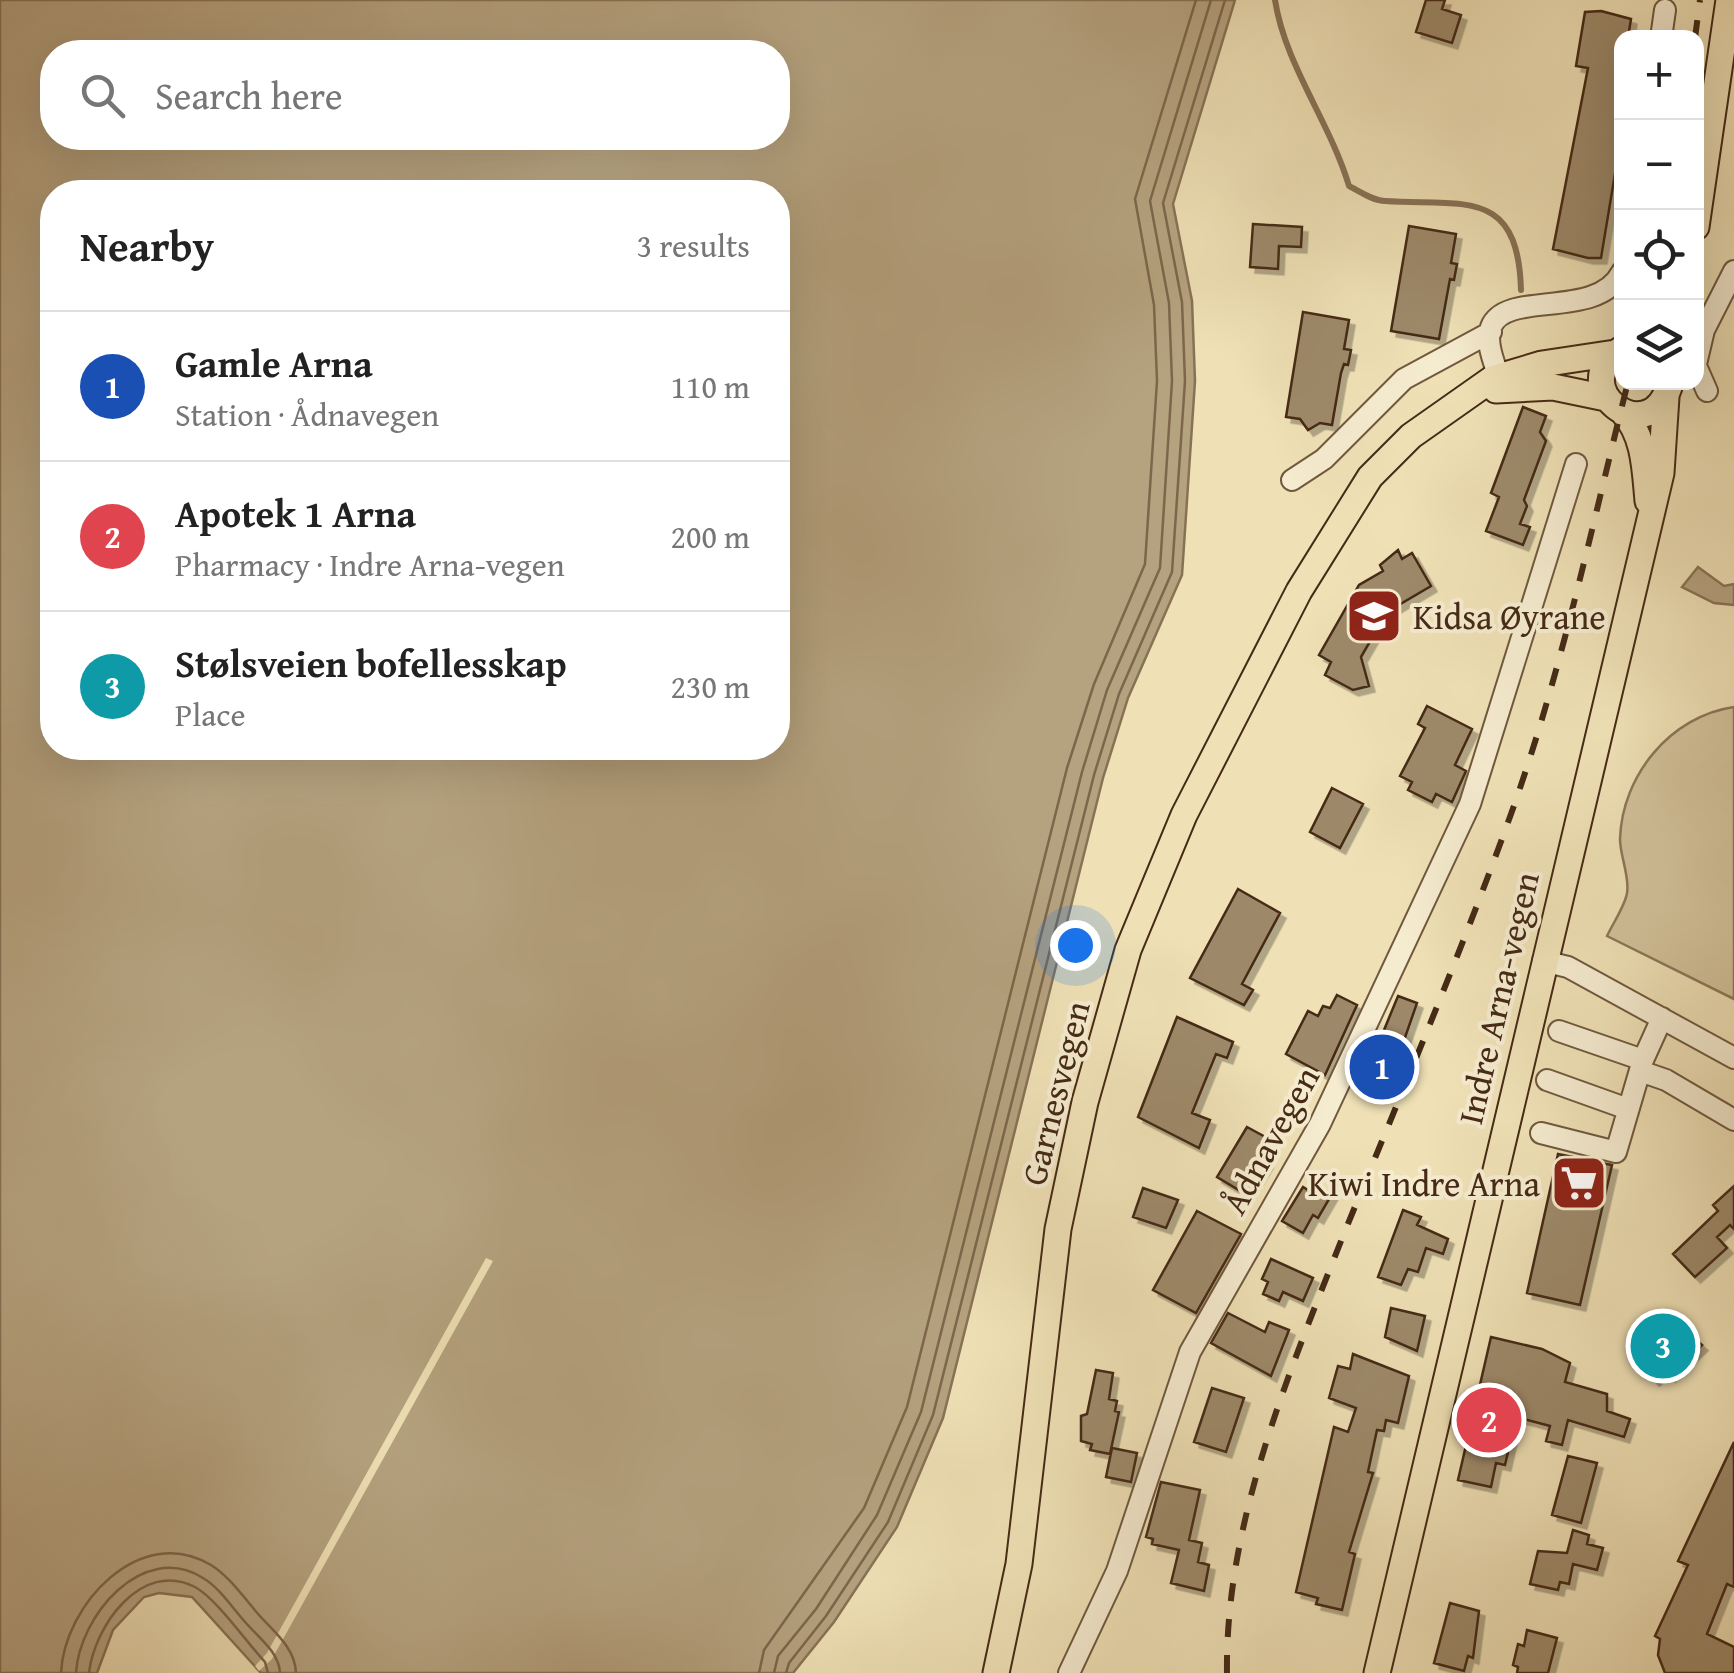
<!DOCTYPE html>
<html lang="en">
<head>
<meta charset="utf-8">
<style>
	:root { --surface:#fff; --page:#f2f2f2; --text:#222; --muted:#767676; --line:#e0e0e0; --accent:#1a73e8 }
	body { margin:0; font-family:"Gentium Book Plus",serif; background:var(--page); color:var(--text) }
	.controls { position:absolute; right:30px; top:30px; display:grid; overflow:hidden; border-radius:20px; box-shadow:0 10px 40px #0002 }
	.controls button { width:90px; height:90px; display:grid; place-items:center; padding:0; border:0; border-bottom:2px solid var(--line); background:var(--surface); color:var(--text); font:50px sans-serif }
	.you { position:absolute; left:1075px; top:945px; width:35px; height:35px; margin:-25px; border:8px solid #fff; border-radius:50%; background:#1a73e8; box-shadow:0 0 0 15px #1a73e833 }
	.badge { display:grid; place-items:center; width:65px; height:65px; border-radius:50%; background:var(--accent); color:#fff; font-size:32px; font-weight:700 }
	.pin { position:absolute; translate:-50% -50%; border:5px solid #fff; box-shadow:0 2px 10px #0006 }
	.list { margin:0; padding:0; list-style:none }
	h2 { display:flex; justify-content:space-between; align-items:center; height:130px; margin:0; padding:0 40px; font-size:42px }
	h2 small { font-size:32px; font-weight:400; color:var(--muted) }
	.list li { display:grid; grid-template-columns:65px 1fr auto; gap:30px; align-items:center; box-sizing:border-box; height:150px; padding:0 40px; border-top:2px solid var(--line) }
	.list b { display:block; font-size:38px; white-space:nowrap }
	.list p { margin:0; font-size:32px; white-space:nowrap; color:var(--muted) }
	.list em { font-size:32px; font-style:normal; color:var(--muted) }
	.icon { flex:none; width:55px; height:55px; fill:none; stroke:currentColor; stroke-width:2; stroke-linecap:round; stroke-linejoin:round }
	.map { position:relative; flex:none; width:1734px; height:1673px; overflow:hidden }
	.search { position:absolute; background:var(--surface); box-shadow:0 10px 40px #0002; left:40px; top:40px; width:750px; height:110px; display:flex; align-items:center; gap:25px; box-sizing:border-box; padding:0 35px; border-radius:40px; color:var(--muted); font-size:38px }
	.panel { position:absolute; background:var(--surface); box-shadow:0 10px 40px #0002; left:40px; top:180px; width:750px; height:580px; border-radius:40px }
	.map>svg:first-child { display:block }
	.green { fill:#d2c19a; stroke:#8c7658; stroke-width:2.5 }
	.water { fill:#b5a27f; stroke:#887255; stroke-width:2.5; fill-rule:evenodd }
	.pier { fill:#efe0b5 }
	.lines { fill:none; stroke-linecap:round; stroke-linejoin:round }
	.shore { stroke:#7d664a; stroke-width:2.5 }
	.stream { stroke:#887255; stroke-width:6 }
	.building { fill:#9d8969; stroke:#452a16; stroke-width:2.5; filter:url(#shadow) }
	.minor-casing { stroke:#70583e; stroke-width:24 }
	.major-casing { stroke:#452a16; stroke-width:29 }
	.minor { stroke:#f5ebcf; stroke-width:20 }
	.major { stroke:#efe0b5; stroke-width:25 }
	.rail { stroke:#452a16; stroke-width:6; stroke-dasharray:18 18; stroke-linecap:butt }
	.labels { text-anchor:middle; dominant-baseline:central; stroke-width:8; stroke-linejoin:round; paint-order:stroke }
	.poi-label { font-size:35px; fill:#452a16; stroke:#f5ebcf; text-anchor:start }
	.street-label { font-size:35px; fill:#452a16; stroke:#f5ebcf }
</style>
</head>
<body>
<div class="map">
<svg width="1734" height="1673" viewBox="0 0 1734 1673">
	<defs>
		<filter id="shadow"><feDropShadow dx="5.5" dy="5.5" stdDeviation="0" flood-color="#0004"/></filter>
	</defs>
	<rect width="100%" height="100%" fill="#efe0b5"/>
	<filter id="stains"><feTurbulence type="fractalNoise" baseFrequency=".002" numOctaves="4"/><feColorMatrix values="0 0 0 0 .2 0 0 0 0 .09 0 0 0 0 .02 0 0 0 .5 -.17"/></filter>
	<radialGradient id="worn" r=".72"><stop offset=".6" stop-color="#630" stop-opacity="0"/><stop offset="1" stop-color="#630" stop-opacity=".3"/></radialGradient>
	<path class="green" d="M1734,707V999L1607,936C1613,923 1625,906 1627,893C1630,877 1620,856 1620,839C1622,775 1671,716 1734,707Z"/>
	<path class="water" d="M0,0H1235L1173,204L1192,301L1195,381L1182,575L1128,698L1103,778L943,1418L897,1527L834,1622L793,1673H261L192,1597L159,1593L144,1597L113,1630L97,1673H0ZM52,52H778V138H52ZM52,192H778V748H52Z
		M1698,567L1724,586L1734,584V605L1714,603L1682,587Z"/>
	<path class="pier" d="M486,1258L493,1261L272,1659L259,1671L255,1666L267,1653Z"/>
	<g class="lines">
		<path class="shore" d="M61,1673C64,1605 140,1522 211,1565C229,1576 245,1599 259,1615C275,1633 295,1648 296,1673
			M76,1673C79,1617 142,1540 203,1578C220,1588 233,1609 246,1623C259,1638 279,1652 280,1673
			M89,1673C94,1627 141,1559 195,1587C217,1599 247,1643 265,1662L268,1673
			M759,1673L764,1650L864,1508L907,1407L1067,768L1094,684L1145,564L1157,381L1154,305L1135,199L1196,0
			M774,1673L778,1656L816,1609L877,1515L921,1412L1082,772L1107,690L1160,568L1172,381L1169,303L1150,201L1211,0
			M786,1673L789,1663L826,1616L888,1522L933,1415L1094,775L1119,694L1172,572L1185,381L1182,302L1163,203L1225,0"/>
		<path class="stream" d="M1275,0C1285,65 1330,122 1349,186C1359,191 1373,201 1385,201C1464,206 1518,187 1521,290"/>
	</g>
	<path class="building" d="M1426,0H1445L1442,9L1461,15L1452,43L1416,32Z
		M1601,11L1631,19L1628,38H1622V132L1601,258H1588L1553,249L1588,68L1576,66L1585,12Z
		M1253,224L1302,227L1301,247L1279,246L1278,269L1250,267Z
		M1409,226L1456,234L1451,263L1457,264L1454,280L1450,279L1439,339L1391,331Z
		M1303,312L1349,320L1344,349L1351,350L1348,365L1344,364L1341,373L1332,425L1320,423L1308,430L1300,419L1286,417Z
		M1523,407L1546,416L1540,432L1546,441L1524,500L1527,506L1520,524L1530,527L1523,545L1486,531L1499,497L1491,493Z
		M1398,550L1402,559L1412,553L1431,586L1387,612L1361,657L1369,686L1353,690L1325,675L1331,662L1319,655L1359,585L1383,571L1380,565Z
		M1427,706L1472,729L1455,765L1466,771L1452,802L1436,794L1432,802L1408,790L1412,782L1400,776L1425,728L1418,724Z
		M1332,788L1363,804L1340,848L1310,832Z
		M1238,889L1280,913L1242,984L1253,990L1244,1005L1190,978Z
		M1337,995L1357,1005L1325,1075L1286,1054L1308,1011L1318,1016L1323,1006L1330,1008Z
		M1398,996L1417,1003L1385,1095L1361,1086Z
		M1177,1017L1233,1042L1227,1058L1216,1054L1192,1113L1210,1120L1199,1148L1138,1117Z
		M1247,1127L1269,1139L1258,1158L1267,1163L1247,1195L1217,1177Z
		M1558,1154L1612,1165L1580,1305L1527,1293Z
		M1312,1183L1332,1194L1318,1218L1313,1215L1303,1233L1282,1221L1303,1187L1308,1190Z
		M1734,1186V1229L1730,1225L1717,1237L1727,1248L1695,1277L1673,1254L1718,1211L1713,1205Z
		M1143,1188L1178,1200L1166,1228L1133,1217Z
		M1403,1210L1421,1217L1417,1225L1448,1239L1443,1254L1426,1248L1418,1272L1408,1269L1401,1285L1378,1277Z
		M1197,1211L1241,1234L1196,1313L1153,1290Z
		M1271,1259L1313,1278L1303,1301L1283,1292L1279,1301L1263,1294L1268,1282L1262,1279Z
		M1391,1308L1425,1316L1417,1351L1385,1337Z
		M1228,1313L1265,1332L1269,1322L1289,1330L1271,1376L1211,1343Z
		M1665,1314L1702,1345L1670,1376L1665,1370L1654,1380L1632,1357L1639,1350L1633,1344Z
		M1491,1337L1542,1349L1570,1363L1565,1382L1607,1394V1411L1630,1419L1624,1437L1568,1420L1562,1445L1546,1441L1550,1426L1516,1417L1505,1465L1496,1463L1491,1487L1458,1480Z
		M1353,1354L1409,1376L1398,1423L1386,1420L1384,1431L1377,1430L1368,1472L1373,1473L1349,1552L1355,1554L1342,1610L1316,1604L1318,1598L1296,1592L1334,1427L1348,1432L1356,1408L1329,1398L1338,1366L1350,1369Z
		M1096,1370L1113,1373L1109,1399L1117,1401L1115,1411L1119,1412L1110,1454L1090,1450L1092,1444L1081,1441V1416L1087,1414Z
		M1212,1388L1244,1398L1226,1452L1194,1442Z
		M1734,1442V1587L1727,1584L1707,1634L1734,1647V1673H1665L1658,1655L1660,1639L1655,1636L1688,1565L1678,1561Z
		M1112,1448L1137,1453L1131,1482L1106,1477Z
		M1568,1456L1597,1463L1581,1523L1552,1515Z
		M1161,1482L1200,1490L1189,1540L1202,1543L1198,1562L1209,1565L1204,1591L1171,1583L1179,1550L1152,1544L1153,1539L1146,1537Z
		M1573,1530L1589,1535L1587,1544L1603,1548L1597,1570L1573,1564L1569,1584L1560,1582L1558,1590L1530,1584L1538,1551L1567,1553Z
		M1450,1603L1479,1611L1473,1658L1468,1656L1464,1671L1434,1663Z
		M1527,1630L1557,1638L1548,1673H1517L1518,1667L1513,1665L1518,1644L1524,1646Z"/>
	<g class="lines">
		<g class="minor-casing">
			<path id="minor" d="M1661,38L1665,10
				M1696,364L1704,330L1734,271
				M1696,366L1707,391
				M1502,388C1498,370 1484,345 1491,327C1506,289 1597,321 1622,272
				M1292,480L1324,459L1404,379L1491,332
				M1543,961L1568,967L1734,1058
				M1559,1031L1643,1060
				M1640,1071L1666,1080L1734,1120
				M1547,1080L1628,1109
				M1541,1133L1616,1152L1643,1060L1662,1018
				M1069,1673L1117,1571L1190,1352L1320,1124L1470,804L1576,464"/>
		</g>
		<g class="major-casing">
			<path id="major" d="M1696,227L1729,0
				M1622,349C1563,385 1647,453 1669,387
				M1496,390L1553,387L1606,398
				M1623,412C1645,436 1645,470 1648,501
				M996,1673L1019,1564L1058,1229L1085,1102L1128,950L1184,815L1299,591L1370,477L1411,436L1492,379L1542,364L1615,353
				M1377,1673L1661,473L1666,397"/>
		</g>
		<use href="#minor" class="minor"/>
		<use href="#major" class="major"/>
		<path class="rail" d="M1695,38L1700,0
			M1227,1673C1225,1523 1289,1373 1343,1236C1400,1096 1460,956 1511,814C1561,674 1592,526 1628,382"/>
	</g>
	<defs>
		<g id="school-square" transform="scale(2.875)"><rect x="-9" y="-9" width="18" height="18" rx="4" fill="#8f2418" stroke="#f5ebcf"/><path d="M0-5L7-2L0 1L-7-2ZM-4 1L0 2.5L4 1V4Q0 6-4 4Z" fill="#fff"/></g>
		<g id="supermarket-square" transform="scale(2.875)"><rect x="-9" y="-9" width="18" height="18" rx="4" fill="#8f2418" stroke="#f5ebcf"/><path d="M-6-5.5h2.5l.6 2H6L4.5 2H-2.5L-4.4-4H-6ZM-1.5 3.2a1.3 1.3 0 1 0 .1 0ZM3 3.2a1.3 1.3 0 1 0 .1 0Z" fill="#fff"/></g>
	</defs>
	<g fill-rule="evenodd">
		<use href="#school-square" x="1374" y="616"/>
		<use href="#supermarket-square" x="1579" y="1183"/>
	</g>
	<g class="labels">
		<g class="poi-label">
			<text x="1413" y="616">Kidsa Øyrane</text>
			<text x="1540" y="1183" text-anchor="end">Kiwi Indre Arna</text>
		</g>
		<g class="street-label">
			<text transform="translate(1498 998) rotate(-77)">Indre Arna-vegen</text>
			<text transform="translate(1055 1093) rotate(-76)">Garnesvegen</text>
			<text transform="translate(1270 1140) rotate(-61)">Ådnavegen</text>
		</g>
	</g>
	<rect width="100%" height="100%" filter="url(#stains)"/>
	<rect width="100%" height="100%" fill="url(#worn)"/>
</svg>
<div class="controls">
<button>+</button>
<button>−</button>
<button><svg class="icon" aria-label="locate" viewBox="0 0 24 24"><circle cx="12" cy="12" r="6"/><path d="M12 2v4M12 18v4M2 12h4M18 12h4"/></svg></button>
<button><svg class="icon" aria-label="layers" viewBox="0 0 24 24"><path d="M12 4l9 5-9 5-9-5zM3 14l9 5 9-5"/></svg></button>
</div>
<div class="you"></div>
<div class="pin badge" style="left:1382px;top:1067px;background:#1a4fb4">1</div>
<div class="pin badge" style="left:1489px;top:1420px;background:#e0444e">2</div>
<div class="pin badge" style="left:1663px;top:1346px;background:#0f9aa8">3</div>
<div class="search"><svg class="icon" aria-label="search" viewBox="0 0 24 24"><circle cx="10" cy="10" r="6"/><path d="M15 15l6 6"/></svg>Search here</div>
<section class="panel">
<h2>Nearby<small>3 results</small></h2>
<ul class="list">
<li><span class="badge" style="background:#1a4fb4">1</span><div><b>Gamle Arna</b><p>Station · Ådnavegen</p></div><em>110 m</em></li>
<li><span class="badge" style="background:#e0444e">2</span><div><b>Apotek 1 Arna</b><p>Pharmacy · Indre Arna-vegen</p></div><em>200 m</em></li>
<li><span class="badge" style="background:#0f9aa8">3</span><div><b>Stølsveien bofellesskap</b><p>Place</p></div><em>230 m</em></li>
</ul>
</section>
</div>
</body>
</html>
